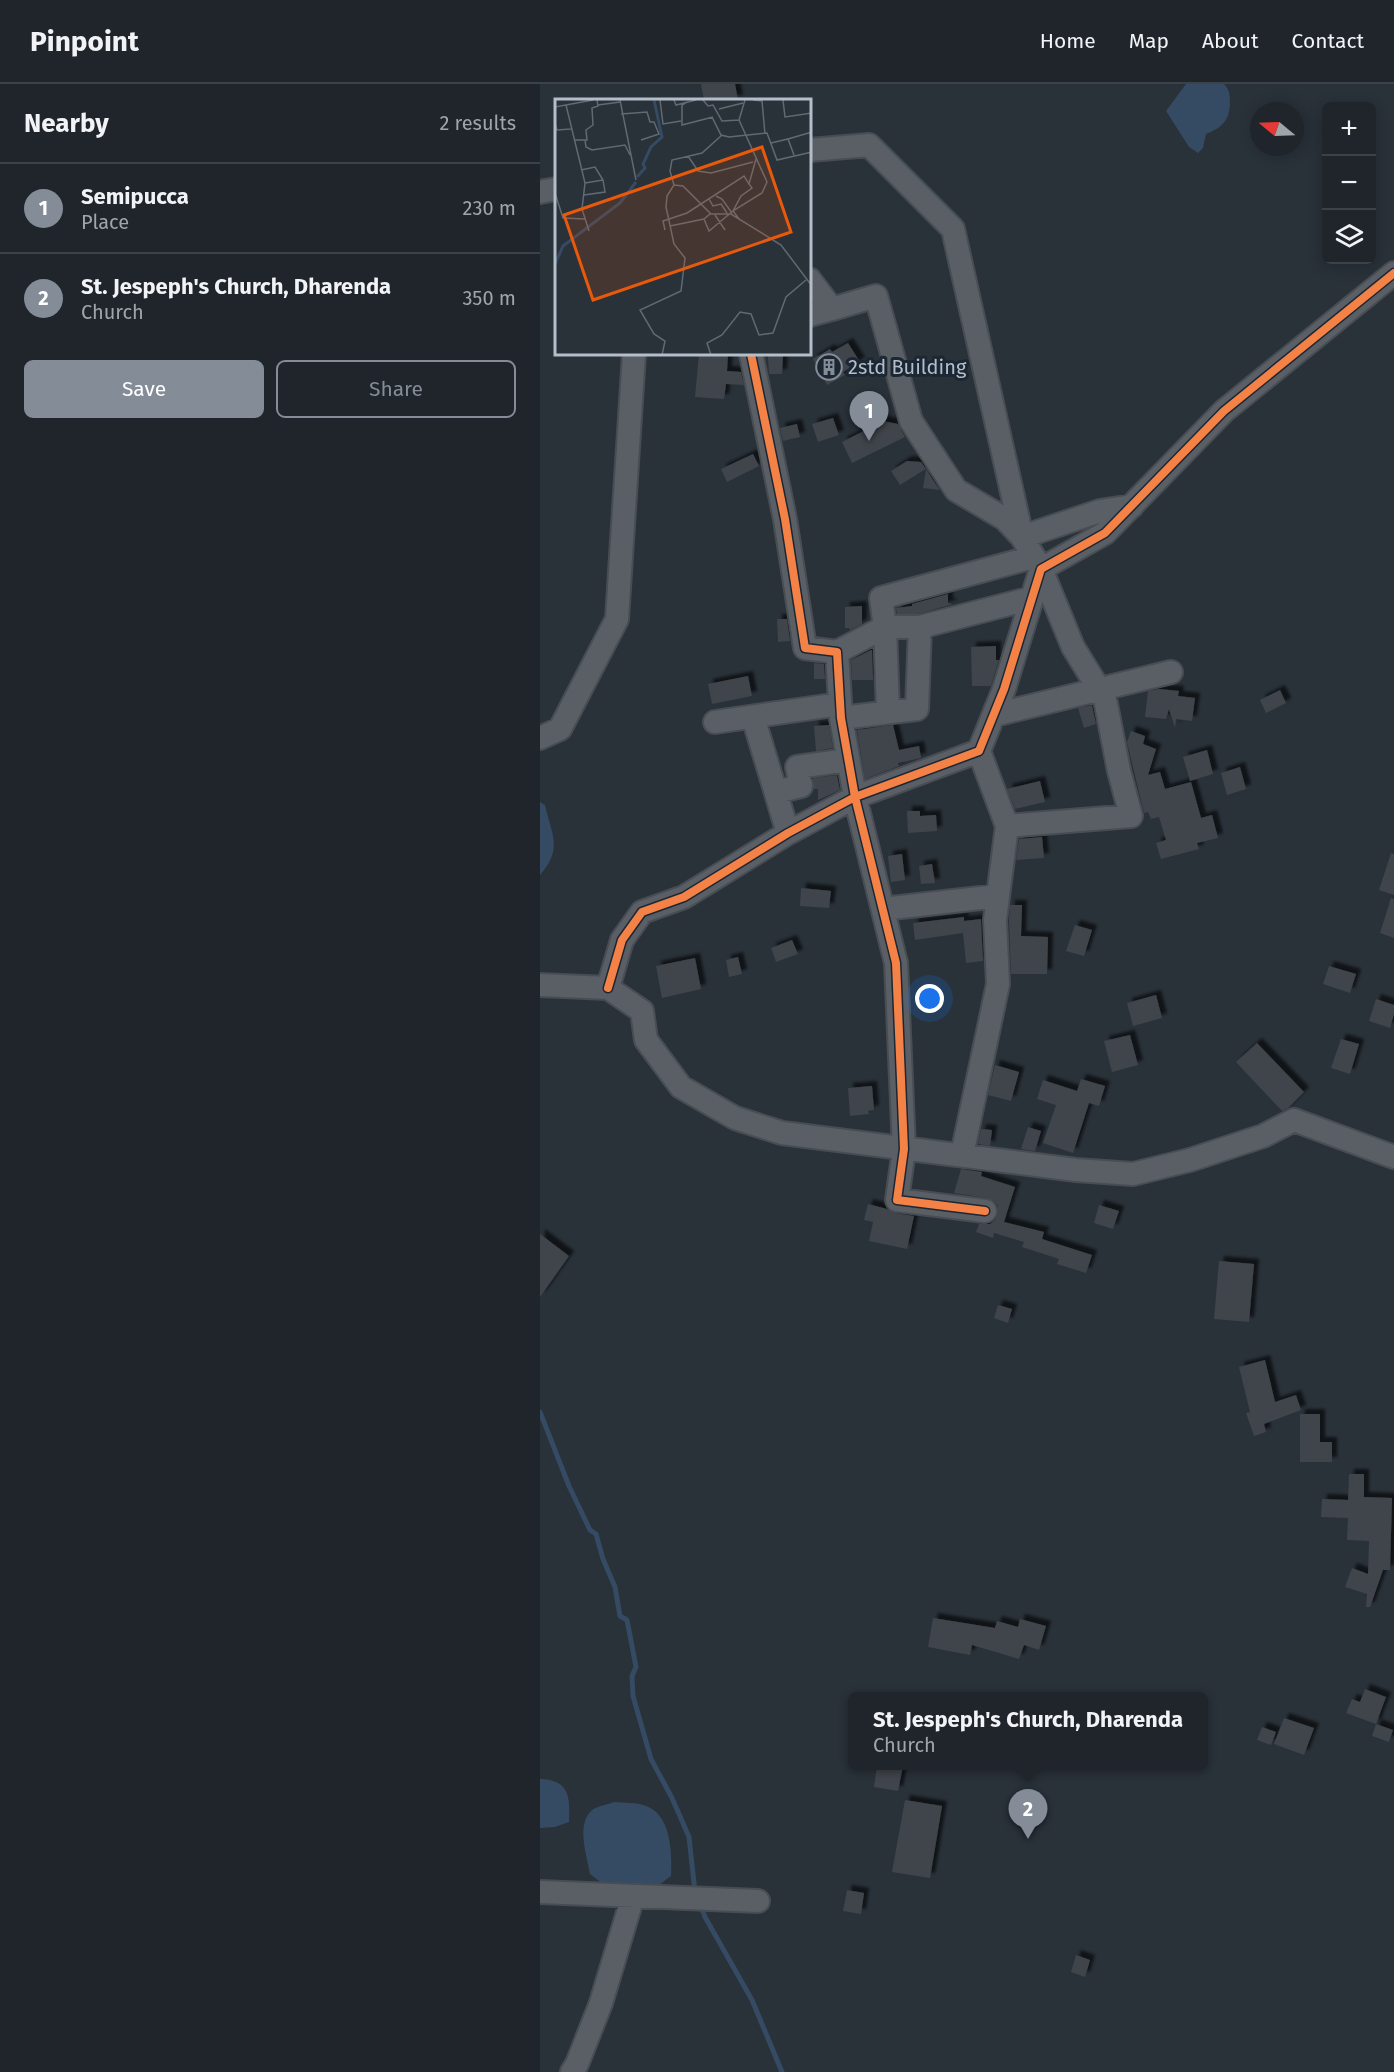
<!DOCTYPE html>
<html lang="en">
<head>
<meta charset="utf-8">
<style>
	:root { --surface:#1f252b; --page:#2c3137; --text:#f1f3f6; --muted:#a1a5a9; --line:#3c4247; --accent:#838c97 }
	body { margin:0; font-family:"Fira Sans",sans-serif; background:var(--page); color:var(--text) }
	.controls { position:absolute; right:18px; top:18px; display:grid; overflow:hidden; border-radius:9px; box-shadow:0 3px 15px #0003 }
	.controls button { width:54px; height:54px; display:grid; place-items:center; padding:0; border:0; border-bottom:2px solid var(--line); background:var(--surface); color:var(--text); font:30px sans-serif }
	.compass { position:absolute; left:710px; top:18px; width:54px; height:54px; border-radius:50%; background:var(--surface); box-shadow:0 3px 15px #0003; rotate:289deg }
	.you { position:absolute; left:390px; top:915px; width:21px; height:21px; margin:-15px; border:4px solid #fff; border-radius:50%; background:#1a73e8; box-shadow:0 0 0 9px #1a73e833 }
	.badge { display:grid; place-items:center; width:39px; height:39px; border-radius:50%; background:var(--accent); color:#fff; font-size:20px; font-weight:700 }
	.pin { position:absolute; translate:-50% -50px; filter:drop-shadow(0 2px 3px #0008) }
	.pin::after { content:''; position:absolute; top:32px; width:21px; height:18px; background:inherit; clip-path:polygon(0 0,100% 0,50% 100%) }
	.popup { position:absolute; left:308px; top:1608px; width:360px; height:78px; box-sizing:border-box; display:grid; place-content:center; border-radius:9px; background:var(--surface); filter:drop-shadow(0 2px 4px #0005); font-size:20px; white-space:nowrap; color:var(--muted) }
	.popup b { font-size:22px; color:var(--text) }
	.popup::after { content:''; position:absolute; left:50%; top:100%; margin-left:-12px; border:12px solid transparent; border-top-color:var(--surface) }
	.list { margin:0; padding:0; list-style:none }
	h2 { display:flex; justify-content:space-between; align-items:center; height:78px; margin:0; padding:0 24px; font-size:26px }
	h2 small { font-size:20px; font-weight:400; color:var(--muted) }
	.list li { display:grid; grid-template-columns:39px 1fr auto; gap:18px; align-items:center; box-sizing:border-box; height:90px; padding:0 24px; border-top:2px solid var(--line) }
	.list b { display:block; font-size:22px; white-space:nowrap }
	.list p { margin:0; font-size:20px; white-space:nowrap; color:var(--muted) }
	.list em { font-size:20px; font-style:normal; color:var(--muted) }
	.actions { display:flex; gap:12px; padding:18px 24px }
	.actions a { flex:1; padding:14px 0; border:2px solid var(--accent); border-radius:9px; text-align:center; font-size:21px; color:var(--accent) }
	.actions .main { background:var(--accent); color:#fff }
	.icon { flex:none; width:33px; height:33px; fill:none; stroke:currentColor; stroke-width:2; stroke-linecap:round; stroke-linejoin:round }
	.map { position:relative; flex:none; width:854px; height:1988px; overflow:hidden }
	header { display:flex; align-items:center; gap:36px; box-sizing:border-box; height:84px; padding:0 30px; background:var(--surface); border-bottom:2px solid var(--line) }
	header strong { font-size:28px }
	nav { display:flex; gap:33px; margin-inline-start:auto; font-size:21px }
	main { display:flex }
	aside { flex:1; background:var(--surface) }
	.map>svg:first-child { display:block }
	.water { fill:#354a63 }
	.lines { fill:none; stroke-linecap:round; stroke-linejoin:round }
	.stream { stroke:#354a63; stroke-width:5 }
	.building { fill:#3f454c; filter:url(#shadow) }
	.minor-casing { stroke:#484d53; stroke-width:26 }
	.minor { stroke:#5a5f66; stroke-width:22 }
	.cycleway-casing { stroke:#1c2734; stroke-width:11 }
	.cycleway { stroke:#f48246; stroke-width:8 }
	.labels { text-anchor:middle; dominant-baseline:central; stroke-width:6; stroke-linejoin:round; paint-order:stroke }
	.poi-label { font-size:20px; fill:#b4bdca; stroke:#1c2734; text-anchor:start }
	.inset-river { fill:none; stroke:#354a63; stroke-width:3 }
	.inset-road { fill:none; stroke:#616973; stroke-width:1.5 }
	.view { fill:#e8590c; fill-opacity:0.15; stroke:#e8590c; stroke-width:3 }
	.inset-edge { fill:none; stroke:#b4bdca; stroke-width:3 }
</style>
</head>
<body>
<header>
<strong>Pinpoint</strong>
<nav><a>Home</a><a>Map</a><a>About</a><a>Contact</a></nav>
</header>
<main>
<aside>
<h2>Nearby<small>2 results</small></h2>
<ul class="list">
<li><span class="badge">1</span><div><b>Semipucca</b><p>Place</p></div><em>230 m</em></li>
<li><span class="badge">2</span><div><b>St. Jespeph's Church, Dharenda</b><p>Church</p></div><em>350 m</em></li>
</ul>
<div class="actions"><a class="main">Save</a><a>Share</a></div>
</aside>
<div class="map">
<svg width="854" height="1988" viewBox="0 0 854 1988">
	<defs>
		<filter id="shadow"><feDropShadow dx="5" dy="-5" stdDeviation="1.5" flood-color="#0009"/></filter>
	</defs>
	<rect width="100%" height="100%" fill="#293139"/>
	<path class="water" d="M646,0H684C689,5 690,10 690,18C690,36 682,44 666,50L663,64L658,69L649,63L626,27Z
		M0,718L5,721C12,752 23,764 0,791Z
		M0,1695C30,1696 30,1713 29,1738L15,1743L0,1744Z
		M74,1718C85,1719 96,1718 106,1722C132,1731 132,1771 131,1792L119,1801L107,1802L63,1800L50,1790C47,1772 36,1742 51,1727C56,1722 67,1721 74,1718Z"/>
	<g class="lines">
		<path class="stream" d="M0,1328L29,1402L50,1446L56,1450L63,1475L75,1503L80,1532L87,1536L96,1583L92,1592L93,1612L111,1675L132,1714L149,1753L155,1808
			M160,1820L165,1833L212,1916L242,1988"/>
	</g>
	<path class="building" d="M161,0H195L198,16H164Z
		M308,259L320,278L303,288L305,291L287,301L273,275L290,265L292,268Z
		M159,270H188L187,287L201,288L204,301L186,300L184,315L155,313Z
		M228,272H243L242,290H229Z
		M293,334L299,351L278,358L272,340Z
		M343,337L358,340L365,353L312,379L302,358Z
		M257,340L260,353L243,357L240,344Z
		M213,370L219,382L187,398L181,385Z
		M367,377L381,378L386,385L360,401L351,387Z
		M386,385L399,405V406L383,404Z
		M408,510V519L413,520L378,530H357L356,524L372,522V520Z
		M322,522V540L310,546L309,544H305V523Z
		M237,535H247L250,557L238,558Z
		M456,562V576H459L451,602H432L431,563Z
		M331,566H332L333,596H312L311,576Z
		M274,579L284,580L285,595H274Z
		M208,592L212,612L172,620L168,600Z
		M619,605L639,607L638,612L655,614L652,637L636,635L635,644L629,625L626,635L605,633L608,607Z
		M740,606L746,619L726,629L720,616Z
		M552,621L556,640L544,644L538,624Z
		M289,641L293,664L276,667L274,642Z
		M353,641L359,666L379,662L381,674L358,679L359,682L325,695L317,646Z
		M591,647L605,652L603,660L616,665L608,691L620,688L625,705L651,698L661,734L672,731L678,754L657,759L659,765L621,775L616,759L626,756L619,733L611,735L608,728L604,729L587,658Z
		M667,666L673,690L650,697L643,673Z
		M700,683L706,705L687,711L681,689Z
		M297,691L300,706L278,716V705H274L273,694Z
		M500,697L505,718L475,725L467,705Z
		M367,727H380V732L396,731L397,747L368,749Z
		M502,753L504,774L476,776L479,755Z
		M851,769L854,770V811L839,806Z
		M362,770L365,796L351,798L348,772Z
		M392,780L395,799L381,800L379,782Z
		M261,804L291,807L289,824L260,822Z
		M851,814L854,815V854L840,849Z
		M470,821H482L481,852L508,853L507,890H471L469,837Z
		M424,833V837L441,835L443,877L426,879L423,849L375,856L373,839Z
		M535,841L552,846L544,872L526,867Z
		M252,856L258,870L236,878L231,864Z
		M198,873L202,890L189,893L186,876Z
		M155,874L161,905L122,914L116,882Z
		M789,882L816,890L810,909L783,900Z
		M616,911L622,934L593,942L587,919Z
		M836,915L854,921V930L850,944L829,937Z
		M590,951L598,981L572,988L564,957Z
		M801,955L819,960L810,990L791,984Z
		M717,959L764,1008L748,1024L742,1027L696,978Z
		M455,981L479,988L471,1017L448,1011Z
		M541,995L565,1002L559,1022L549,1019L533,1069L503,1059L516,1021L497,1015L503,996L537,1007Z
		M332,1002L334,1026L328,1027L329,1030L310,1032L308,1004Z
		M488,1043L501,1047L495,1067L481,1065Z
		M441,1045L452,1046L450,1062L438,1060Z
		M421,1085L442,1088L441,1092L475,1103L464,1138L504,1148L502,1155L552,1171L546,1189L517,1180L519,1175L482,1163L484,1158L454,1149L453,1154L436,1148L439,1140H450L455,1136L458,1129V1122L454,1117L447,1114L414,1109Z
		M328,1120L347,1125L355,1129L374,1132L367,1165L329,1157L333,1138L324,1136Z
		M559,1121L579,1127L573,1145L554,1139Z
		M0,1150L29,1172L0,1213Z
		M679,1177L714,1180L709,1238L674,1235Z
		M458,1221L472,1225L468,1239L454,1234Z
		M725,1276L735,1318L756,1311L761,1326L724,1340L726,1348L714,1352L706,1329L710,1328L699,1283Z
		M760,1330H780V1358H792V1378H760Z
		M809,1390H824V1413L852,1414L850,1486H843L830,1523H826L827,1510L805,1503L812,1484L828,1490L829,1457L807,1456L808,1434L781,1433L782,1415L808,1416Z
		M393,1534L455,1544L457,1537L478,1543L480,1535L506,1542L499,1566L484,1561L479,1575L432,1561L430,1571L388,1563Z
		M825,1605L846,1613L836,1640L853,1646L849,1658L832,1652L836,1640L806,1629L812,1615L820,1618Z
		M744,1634L774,1644L764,1671L734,1660Z
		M722,1643L736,1648L731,1661L717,1656Z
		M337,1682H363L358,1707L334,1703Z
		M365,1716L402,1722L390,1794L352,1788Z
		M307,1806L324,1809L321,1830L303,1827Z
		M536,1871L550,1876L545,1893L531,1888Z"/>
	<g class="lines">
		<g class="minor-casing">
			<path id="minor" d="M270,66L329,61L413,145L482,453L465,435L416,406L371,337L336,212L292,225
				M0,108L16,105
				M270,196L292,225L270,231
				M211,270L245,435L265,564L297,568L301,634L315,713L356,879L364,1065L357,1116L445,1127
				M297,568L345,543L341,514L493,473
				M348,628L345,543H380
				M454,631L631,588
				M213,633L248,749
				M301,634L377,625L380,543L492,514
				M175,638L300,620
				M0,654L20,645L77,535L94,270
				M439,667L467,742L591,732L579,687L565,615L533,563L501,485L482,453L560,427L592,422
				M236,708L261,702L257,683L308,676
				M343,825L458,812
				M0,901L68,904L102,927L106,956L141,1003L195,1034L242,1049L536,1086L593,1090L650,1076L723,1052L754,1036L854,1073
				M68,904L82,856L102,828L144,813L248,749L315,713L439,667L464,605L501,485L565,449L684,327L854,189
				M422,1071L458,900L455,836L467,742
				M0,1808L218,1817
				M32,1988L37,1980L61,1919L93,1812"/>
		</g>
		<use href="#minor" class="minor"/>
		<g class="cycleway-casing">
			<path id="cycleway" d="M211,270L245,435L265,564L297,568L301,634L315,713L356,879L364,1065L357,1116L445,1127
				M68,904L82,856L102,828L144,813L248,749L315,713L439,667L464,605L501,485L565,449L684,327L854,189"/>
		</g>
		<use href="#cycleway" class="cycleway"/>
	</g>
	<defs>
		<g id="building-ring" transform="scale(1.35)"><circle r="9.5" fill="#1c2734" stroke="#838c97" stroke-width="1.5"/><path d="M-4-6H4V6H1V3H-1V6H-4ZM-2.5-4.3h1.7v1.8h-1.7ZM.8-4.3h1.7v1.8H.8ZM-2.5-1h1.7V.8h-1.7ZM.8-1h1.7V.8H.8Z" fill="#838c97"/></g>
	</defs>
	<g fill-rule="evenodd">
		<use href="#building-ring" x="289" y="283"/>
	</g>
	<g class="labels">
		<g class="poi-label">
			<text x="308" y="283">2std Building</text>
		</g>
	</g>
	<g transform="translate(15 15)">
		<rect width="256" height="256" fill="#293139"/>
		<path class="inset-river" d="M82,78L90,69L88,65L96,48L107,38L99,1M0,165L8,147L65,104L81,83"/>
		<path class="inset-road" d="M65,1L81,81M105,1L108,25L126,22M119,1L121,6L141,1M148,1L153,7L158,6L167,22L184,21L212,83L207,94L178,112L186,97L197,89L194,85M198,1L207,2L210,35M228,1L230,18L257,14M132,3L127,6V26L158,18M11,6L30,84L27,110L34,132M43,6L65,3M0,8L38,1M164,10L188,4M66,15L92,13L95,23H99L104,35L86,41M157,18L166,36L174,38L212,34L222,61L257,53M184,21L190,1M0,25L2,31L16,30M233,40L257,33M19,41H32L31,31L38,26L37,9L43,7L42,1M30,41L31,48L37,51L70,46L75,56M216,44L233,40L239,56M133,57L143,72L156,74L198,63M26,71L40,68L48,81L30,84M119,86L128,87L156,115H176L226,146L257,187M0,94L8,119L30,120M29,96L50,93L48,81M161,97L167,100L177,114M154,100L158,107L166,105L172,114M155,115L149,120L154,132L178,112L185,121M160,116L170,131M115,127L149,120M110,131L108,122L132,114L189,77L194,85L201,60M107,256L110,242L99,235L85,211L126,192L130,159L119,145L111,108L112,97L119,86L115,72L117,61L147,54L167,36M156,256L152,244L167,236L185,213L196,215L204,236L218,234L231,198L251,181"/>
		<path class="view" d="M207,48L236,133L38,201L9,116Z"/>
		<rect width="256" height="256" class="inset-edge"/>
	</g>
</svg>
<div class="controls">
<button>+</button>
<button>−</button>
<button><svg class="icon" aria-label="layers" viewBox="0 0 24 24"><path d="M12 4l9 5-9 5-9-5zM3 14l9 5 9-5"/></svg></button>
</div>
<svg class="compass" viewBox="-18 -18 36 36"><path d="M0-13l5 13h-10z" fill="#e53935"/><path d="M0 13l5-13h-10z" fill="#a1a5a9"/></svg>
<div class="you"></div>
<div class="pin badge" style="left:329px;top:357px">1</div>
<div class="pin badge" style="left:488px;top:1755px">2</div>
<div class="popup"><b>St. Jespeph's Church, Dharenda</b>Church</div>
</div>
</main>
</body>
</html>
